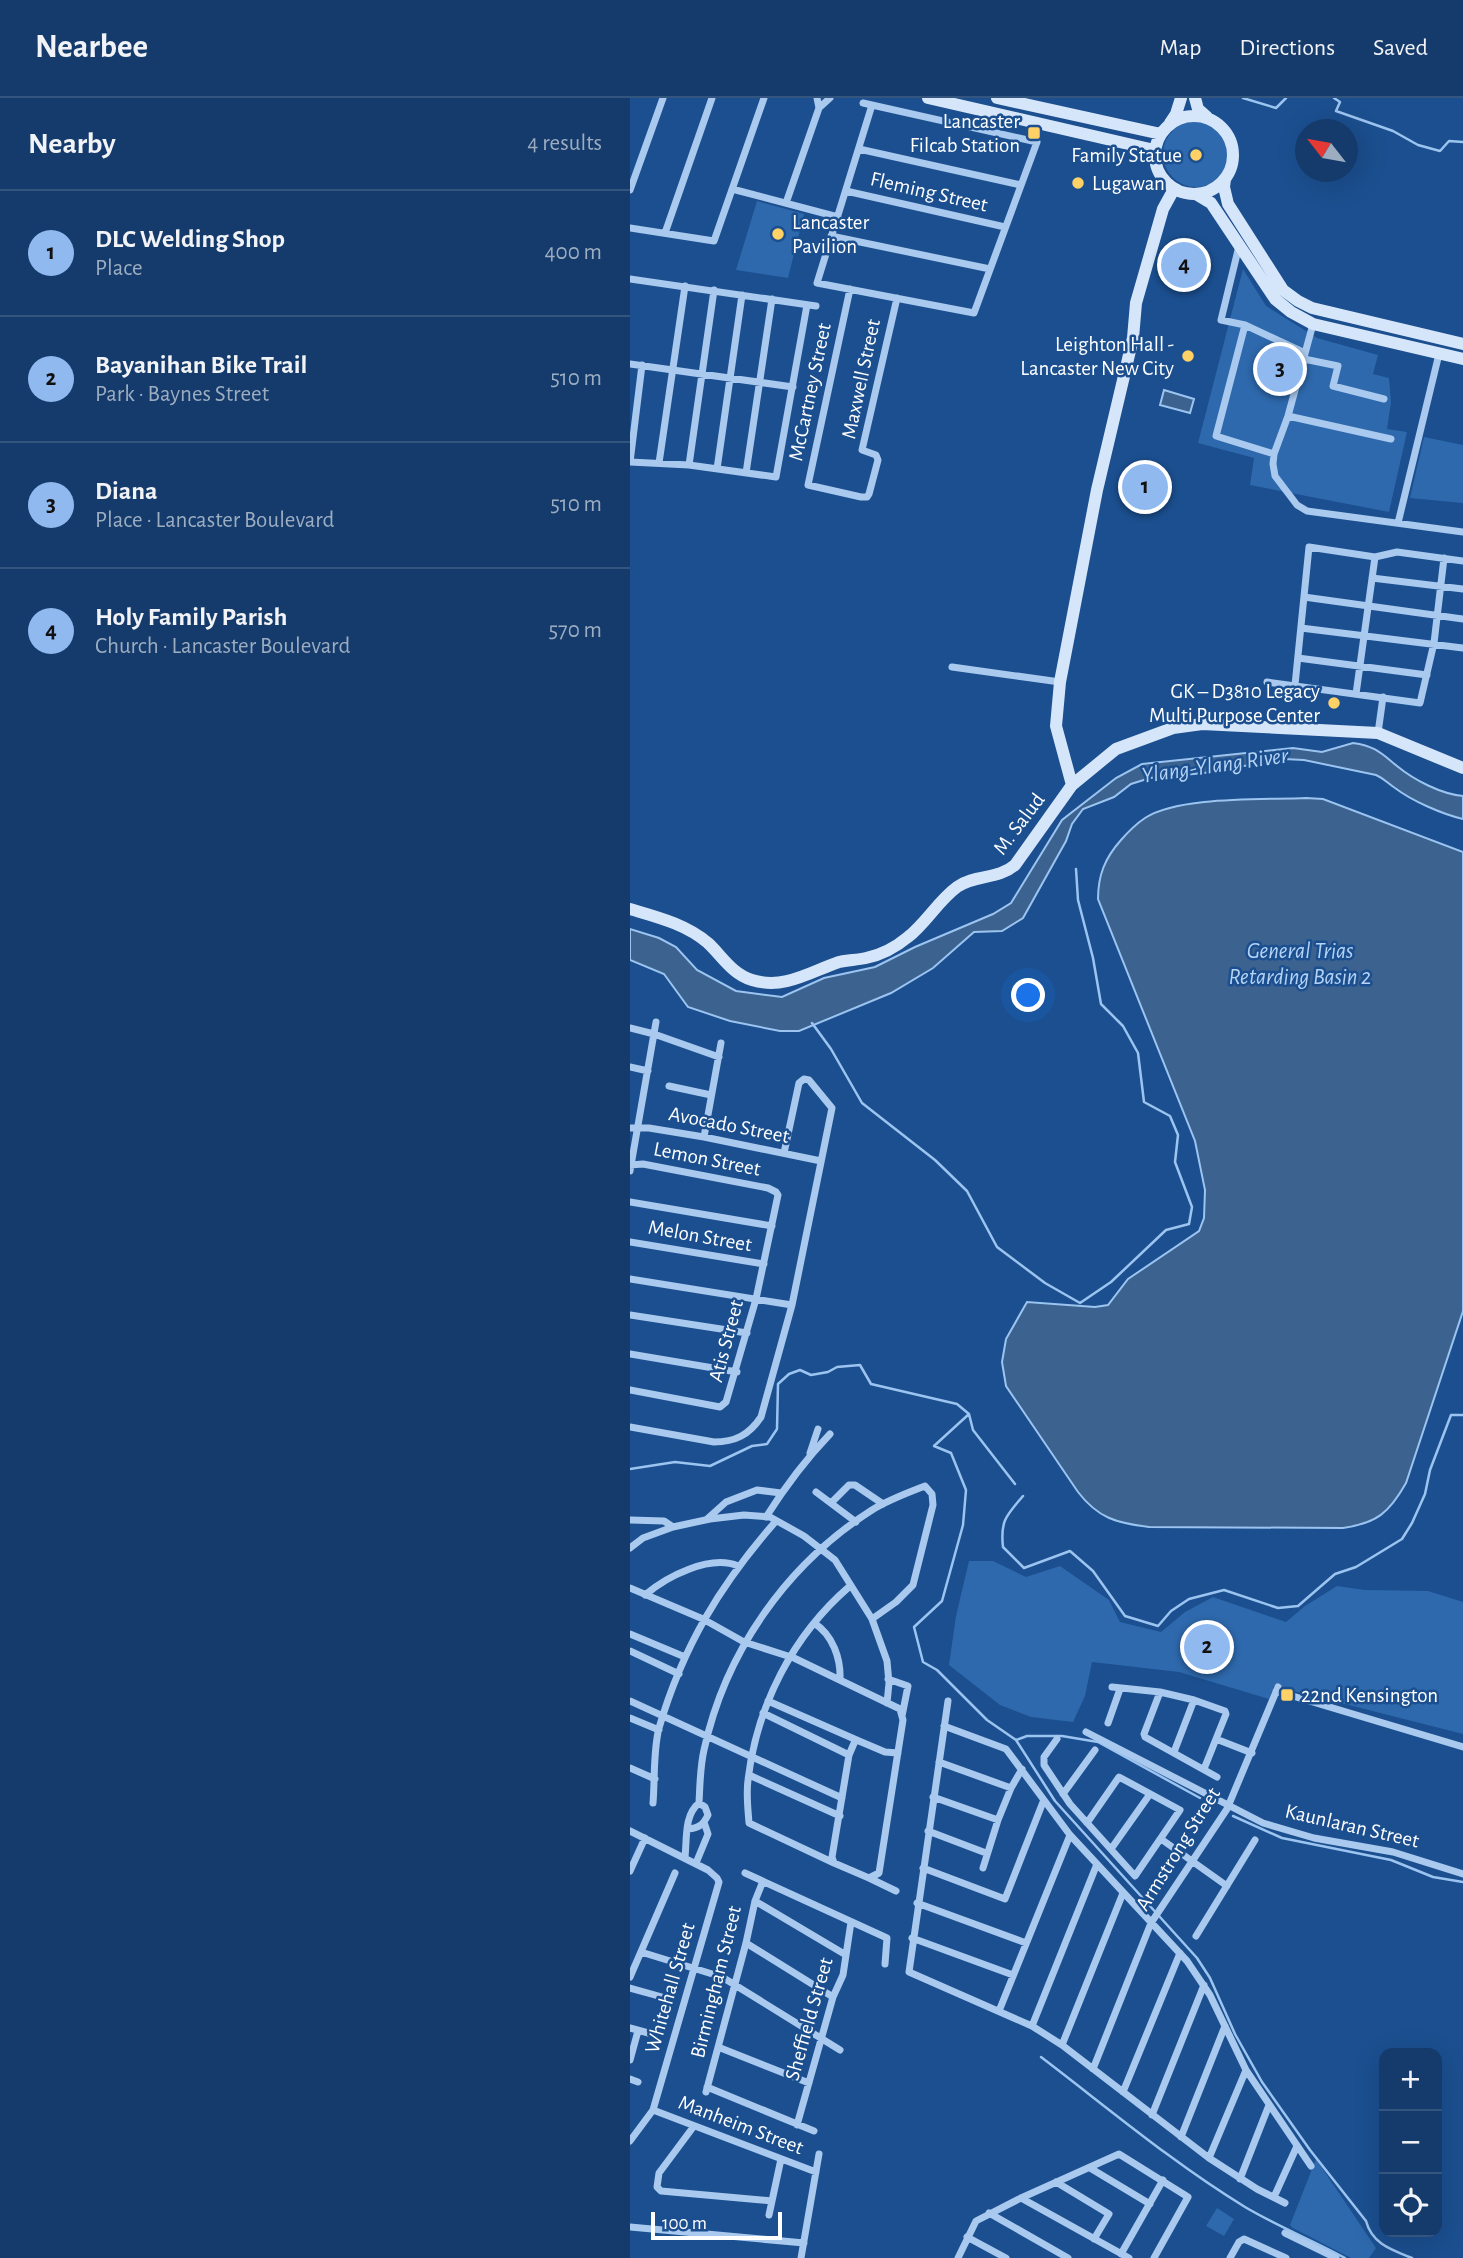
<!DOCTYPE html>
<html lang="en">
<head>
<meta charset="utf-8">
<style>
	:root { --surface:#143b6b; --page:#214673; --text:#f1f3f6; --muted:#9dadc1; --line:#33557e; --accent:#90b9f0 }
	body { margin:0; font-family:"Alegreya Sans",sans-serif; background:var(--page); color:var(--text) }
	.controls { position:absolute; right:21px; bottom:21px; display:grid; overflow:hidden; border-radius:14px; box-shadow:0 7px 28px #0002 }
	.controls button { width:63px; height:63px; display:grid; place-items:center; padding:0; border:0; border-bottom:2px solid var(--line); background:var(--surface); color:var(--text); font:35px sans-serif }
	.compass { position:absolute; left:665px; top:21px; width:63px; height:63px; border-radius:50%; background:var(--surface); box-shadow:0 7px 28px #0002; rotate:301deg }
	.scale { position:absolute; left:21px; bottom:18px; width:131px; box-sizing:border-box; padding-left:7px; border:4px solid #fff; border-top:0; font-size:19px; line-height:24px; white-space:nowrap; color:#fff; -webkit-text-stroke:5px #1b4f8f; paint-order:stroke }
	.you { position:absolute; left:399px; top:898px; width:24px; height:24px; margin:-18px; border:5px solid #fff; border-radius:50%; background:#1a73e8; box-shadow:0 0 0 10px #1a73e833 }
	.badge { display:grid; place-items:center; width:46px; height:46px; border-radius:50%; background:var(--accent); color:#111; font-size:23px; font-weight:700 }
	.pin { position:absolute; translate:-50% -50%; border:4px solid #fff; box-shadow:0 2px 7px #0006 }
	.list { margin:0; padding:0; list-style:none }
	h2 { display:flex; justify-content:space-between; align-items:center; height:91px; margin:0; padding:0 28px; font-size:30px }
	h2 small { font-size:23px; font-weight:400; color:var(--muted) }
	.list li { display:grid; grid-template-columns:46px 1fr auto; gap:21px; align-items:center; box-sizing:border-box; height:126px; padding:0 28px; border-top:2px solid var(--line) }
	.list b { display:block; font-size:26px; white-space:nowrap }
	.list p { margin:0; font-size:23px; white-space:nowrap; color:var(--muted) }
	.list em { font-size:23px; font-style:normal; color:var(--muted) }
	.icon { flex:none; width:38px; height:38px; fill:none; stroke:currentColor; stroke-width:2; stroke-linecap:round; stroke-linejoin:round }
	.map { position:relative; flex:none; width:833px; height:2160px; overflow:hidden }
	header { display:flex; align-items:center; gap:42px; box-sizing:border-box; height:98px; padding:0 35px; background:var(--surface); border-bottom:2px solid var(--line) }
	header strong { font-size:33px }
	nav { display:flex; gap:38px; margin-inline-start:auto; font-size:24px }
	main { display:flex }
	aside { flex:1; background:var(--surface) }
	.map>svg:first-child { display:block }
	.green { fill:#2e69ad }
	.water { fill:#3c6290; stroke:#9cc4f0; stroke-width:2 }
	.lines { fill:none; stroke-linecap:round; stroke-linejoin:round }
	.stream { stroke:#9cc4f0; stroke-width:2.5 }
	.street { stroke:#a9c9ee; stroke-width:7 }
	.secondary { stroke:#d6e6fa; stroke-width:12 }
	.poi-dot { fill:#ffd166; stroke:#1b4f8f; stroke-width:2.5 }
	.labels { text-anchor:middle; dominant-baseline:central; stroke-width:5; stroke-linejoin:round; paint-order:stroke }
	.poi-label { font-size:21px; fill:#fff; stroke:#1b4f8f; text-anchor:end }
	.street-label { font-size:21px; fill:#fff; stroke:#1b4f8f }
	.water-label { font-size:23px; font-style:italic; fill:#b5d3f5; stroke:#1b4f8f }
</style>
</head>
<body>
<header>
<strong>Nearbee</strong>
<nav><a>Map</a><a>Directions</a><a>Saved</a></nav>
</header>
<main>
<aside>
<h2>Nearby<small>4 results</small></h2>
<ul class="list">
<li><span class="badge">1</span><div><b>DLC Welding Shop</b><p>Place</p></div><em>400 m</em></li>
<li><span class="badge">2</span><div><b>Bayanihan Bike Trail</b><p>Park · Baynes Street</p></div><em>510 m</em></li>
<li><span class="badge">3</span><div><b>Diana</b><p>Place · Lancaster Boulevard</p></div><em>510 m</em></li>
<li><span class="badge">4</span><div><b>Holy Family Parish</b><p>Church · Lancaster Boulevard</p></div><em>570 m</em></li>
</ul>
</aside>
<div class="map">
<svg width="833" height="2160" viewBox="0 0 833 2160">
	<rect width="100%" height="100%" fill="#1b4f8f"/>
	<path class="green" d="M533 56a33 33 0 1 1 66 0a33 33 0 1 1-66 0Z
		M127,103L174,116L158,180L106,172Z
		M613,171L636,208L687,240L748,257L743,276L759,280L761,304L757,331L777,334L759,414L620,387L624,360L568,345Z
		M794,339L833,347V405L780,400Z
		M339,1463H363L396,1479L430,1468L479,1502L490,1524L531,1534L555,1514L583,1499L656,1524L675,1508L707,1488L735,1492L798,1493L833,1504V1636L644,1588L639,1601L549,1574L462,1564L455,1598L443,1624L401,1619L370,1607L319,1567L326,1518Z
		M686,2061L746,2150L739,2160H721L663,2130L660,2127Z
		M587,2110L604,2121L594,2138L576,2128Z"/>
	<path class="water" d="M534,292L564,301L560,315L530,307Z
		M723,645C745,648 751,655 767,668C784,682 811,696 833,698V721C812,716 782,703 765,690C757,685 755,681 746,677L674,662L654,661L574,675L520,680L501,686L484,699L453,711L442,726L436,743L393,820L372,833L344,834L303,870L261,895L169,933H150L100,923L58,909L34,876L0,862V831L29,840L46,849L67,872L106,893L152,899L194,880L245,869L285,849L363,816L381,805L432,722L486,680L512,666L663,650L692,654Z
		M676,700L693,701L833,754V1213L776,1385C759,1415 747,1425 713,1430L519,1429C486,1425 468,1420 448,1394L376,1288L372,1264L376,1241L397,1204L465,1209L478,1207L498,1181L569,1133L574,1120L575,1092L565,1043L468,801C468,777 475,760 491,742C498,734 506,726 515,720C549,698 634,702 676,700Z"/>
	<g class="lines">
		<path class="stream" d="M613,0L646,10L656,0
			M704,0L710,4L706,13L763,33L788,47L810,53L819,43L833,44
			M182,925L201,951L232,1005L305,1062L337,1093L367,1149L415,1185L450,1205L481,1184L536,1132L559,1126L562,1109L545,1064L548,1037L540,1018L514,1004L508,955L493,928L471,906L463,860L448,802L446,771
			M339,1316L304,1348L321,1355L336,1392L333,1427L312,1503L284,1529L293,1564L307,1572L357,1622L386,1642L397,1638H432L468,1644L570,1700
			M0,1371L45,1364L80,1368L122,1348L137,1346L147,1331L148,1286L159,1276L170,1272L181,1277L198,1274L207,1269L230,1267L241,1286L327,1306L339,1316L343,1332L385,1386
			M393,1398C377,1417 370,1422 373,1449L394,1470L440,1453L463,1473L495,1518L528,1528L541,1513L559,1501L594,1492L648,1510L668,1508L705,1476L726,1469L772,1441L782,1425L795,1396L800,1372L821,1317H833
			M386,1642L425,1703L567,1860L580,1880L605,1936L632,1984L680,2052L736,2123C742,2146 762,2152 782,2160
			M603,1718L652,1740L761,1762L803,1779L833,1784
			M411,1959C478,2010 543,2065 615,2109C647,2128 682,2142 715,2160"/>
		<path class="street" d="M187,0L189,10
			M233,5L407,44L344,215L187,185L242,7
			M229,51L391,87
			M102,91L208,119
			M0,92L33,0
			M216,93L375,129
			M156,105L189,10L200,0
			M0,130L84,143L134,0
			M35,135L82,0
			M201,138L360,171
			M609,148L591,222L615,227L675,255
			M0,181L186,208
			M220,191L178,387L231,399H237L239,396L248,362L246,357L232,352L267,200
			M683,226L658,318L644,356L643,366L645,378L667,407L677,413L833,434
			M615,227L586,338L644,356
			M674,261L708,268L703,288L754,301
			M0,266L163,289
			M12,267L0,364L59,367L146,379L177,207
			M658,318L761,341
			M29,365L55,188
			M59,367L84,192
			M87,371L112,197
			M116,375L142,201
			M768,425L809,256
			M742,480L833,491
			M674,499L833,521
			M671,530L833,550
			M668,560L797,577
			M322,569L430,584
			M637,584L790,605L804,545L814,460
			M665,587L679,449L745,459L767,454L833,463
			M726,596L745,459
			M748,635L753,599
			M0,930L24,936L89,959
			M0,969L18,973
			M39,988L81,997
			M0,1030H19L74,1039L191,1063
			M74,1039L91,945
			M0,1067L13,1066L138,1090L146,1094L148,1097L126,1201L96,1304L90,1309L0,1292
			M0,1073L26,924
			M0,1104L142,1128
			M0,1144L134,1166
			M0,1181L162,1207
			M0,1217L117,1235
			M0,1256L107,1274
			M0,1329L84,1344C105,1344 119,1337 131,1319L162,1207L202,1010L179,982L174,981L169,985L154,1055
			M180,1355L188,1331
			M186,1394L226,1424
			M201,1405L219,1387H225L253,1406
			M136,1419C155,1389 176,1361 200,1336
			M77,1421L96,1404L127,1392L151,1395
			M0,1422L34,1423L43,1429
			M0,1450L13,1440L43,1429L80,1421L114,1417L140,1419L174,1438L205,1462L242,1521L257,1563L259,1585L257,1605
			M0,1490L73,1521L114,1544L164,1560L270,1611L273,1622L249,1775L239,1780L204,1765L202,1759L219,1657L225,1643H229L255,1654L268,1655
			M15,1497C36,1479 80,1456 108,1468
			M184,1525C203,1537 211,1561 210,1582
			M0,1536L55,1559
			M0,1553L49,1576
			M258,1581L278,1588L272,1618
			M482,1589L530,1594L564,1602L595,1613L596,1616L574,1671
			M646,1593L833,1649
			M530,1594L514,1636L515,1639L587,1679
			M0,1603L212,1700
			M138,1603L229,1643
			M318,1603L279,1874L402,1928L432,1947L579,2060L627,2091L655,2105
			M133,1615L219,1657
			M0,1620L29,1632
			M478,1625L490,1591
			M314,1628L376,1651L440,1737L557,1863L580,1897L616,1972L681,2068
			M456,1634L633,1725L684,1740L763,1754L833,1776
			M427,1641L414,1659V1667L440,1706L505,1778L550,1712L489,1679L457,1725
			M586,1641L622,1655
			M544,1654L564,1602
			M309,1664L381,1690
			M0,1670L25,1681
			M119,1677L210,1718
			M433,1696L465,1652
			M303,1699L368,1722
			M23,1705C25,1681 23,1653 29,1630C53,1548 90,1487 146,1423
			M58,1731C69,1730 73,1727 78,1717L75,1709L69,1705
			M0,1733L78,1772L87,1780L89,1784L23,2012L0,2043
			M298,1733L356,1755
			M531,1741L597,1788
			M481,1751L520,1696
			M55,1759C57,1741 54,1717 69,1705C70,1687 70,1669 74,1652C95,1554 157,1466 242,1412C258,1402 277,1395 295,1388L302,1396L303,1407L283,1487L266,1504L242,1521
			M66,1765L78,1736L74,1724
			M204,1765L119,1725C118,1711 116,1696 118,1682C127,1607 163,1537 220,1488
			M293,1770L375,1801L413,1704
			M353,1770L368,1722L381,1690L392,1671
			M0,1773L15,1740
			M115,1775L257,1840L255,1866
			M239,1780L266,1793
			M125,1803L216,1857
			M287,1805L396,1845
			M566,1838L625,1742
			M282,1840L383,1877
			M116,1845L203,1899
			M11,1854L92,1879L210,1952
			M0,1879L45,1775
			M0,1890L32,1899
			M369,1913L440,1737
			M402,1928L467,1766
			M0,1930L22,1936
			M432,1947L493,1795
			M88,1949L179,1985
			M0,1962L8,1933
			M463,1971L521,1825L597,1711L648,1589
			M0,1981L8,1984
			M77,1989L184,2033
			M76,1994L116,1845L125,1803L133,1783
			M493,1994L550,1855
			M23,2012L186,2074
			M522,2017L574,1887
			M167,2027L203,1899L213,1877L221,1824
			M64,2028L29,2075L27,2089L31,2093L142,2103
			M551,2039L595,1928
			M579,2060L616,1972
			M460,2070L520,2106
			M610,2081L639,2007
			M426,2084L479,2116L464,2141
			M644,2099L667,2048
			M391,2100L499,2160
			M359,2115L438,2160
			M139,2117L151,2061
			M0,2129L174,2145
			M655,2135L706,2160
			M337,2139L376,2160
			M491,2156L533,2082
			M171,2160L189,2056
			M328,2160L346,2123L391,2100L489,2056L558,2099L524,2160
			M600,2160L609,2144L614,2141L656,2160"/>
		<path class="secondary" d="M298,0L520,51L525,59
			M367,0L531,36
			M565,0L568,11L577,19
			M525 57a39 39 0 1 1 78 0a39 39 0 1 1-78 0Z
			M540,25L546,16L551,0
			M595,81L594,89L598,106L653,192L668,203L682,210L833,246
			M566,96L581,105L645,201L661,214L683,226L833,261
			M442,687L426,628L430,584L467,392L503,240L506,205L533,111L544,91
			M0,811C27,819 56,826 78,845C92,858 102,876 122,882C154,892 180,874 209,864C218,862 227,862 236,860C251,857 266,849 278,839C296,825 308,803 327,789C345,776 368,782 385,767L442,687L486,651L543,630L572,626L748,635L833,670"/>
	</g>
	<g class="poi-dot">
		<rect x="397" y="28" width="14" height="14" rx="3.5"/>
		<circle cx="566" cy="57" r="7"/>
		<circle cx="448" cy="85" r="7"/>
		<circle cx="148" cy="136" r="7"/>
		<circle cx="558" cy="258" r="7"/>
		<circle cx="704" cy="605" r="7"/>
		<rect x="650" y="1590" width="14" height="14" rx="3.5"/>
	</g>
	<g class="labels">
		<g class="poi-label">
			<text x="390" y="23">Lancaster<tspan x="390" dy="24">Filcab Station</tspan></text>
			<text x="552" y="57">Family Statue</text>
			<text x="462" y="85" text-anchor="start">Lugawan</text>
			<text x="162" y="124" text-anchor="start">Lancaster<tspan x="162" dy="24">Pavilion</tspan></text>
			<text x="544" y="246">Leighton Hall -<tspan x="544" dy="24">Lancaster New City</tspan></text>
			<text x="690" y="593">GK – D3810 Legacy<tspan x="690" dy="24">Multi Purpose Center</tspan></text>
			<text x="671" y="1597" text-anchor="start">22nd Kensington</text>
		</g>
		<g class="street-label">
			<text transform="translate(299 94) rotate(13)">Fleming Street</text>
			<text transform="translate(231 281) rotate(-78)">Maxwell Street</text>
			<text transform="translate(180 294) rotate(-78)">McCartney Street</text>
			<text transform="translate(389 726) rotate(-53)">M. Salud</text>
			<text transform="translate(99 1027) rotate(11)">Avocado Street</text>
			<text transform="translate(77 1061) rotate(11)">Lemon Street</text>
			<text transform="translate(70 1138) rotate(10)">Melon Street</text>
			<text transform="translate(96 1243) rotate(-75)">Atis Street</text>
			<text transform="translate(722 1728) rotate(13)">Kaunlaran Street</text>
			<text transform="translate(548 1751) rotate(-58)">Armstrong Street</text>
			<text transform="translate(86 1884) rotate(-76)">Birmingham Street</text>
			<text transform="translate(40 1890) rotate(-74)">Whitehall Street</text>
			<text transform="translate(179 1921) rotate(-74)">Sheffield Street</text>
			<text transform="translate(111 2027) rotate(21)">Manheim Street</text>
		</g>
		<g class="water-label">
			<text transform="translate(585 668) rotate(-8)">Ylang-Ylang River</text>
			<text x="670" y="853">General Trias<tspan x="670" dy="26">Retarding Basin 2</tspan></text>
		</g>
	</g>
</svg>
<div class="controls">
<button>+</button>
<button>−</button>
<button><svg class="icon" aria-label="locate" viewBox="0 0 24 24"><circle cx="12" cy="12" r="6"/><path d="M12 2v4M12 18v4M2 12h4M18 12h4"/></svg></button>
</div>
<svg class="compass" viewBox="-18 -18 36 36"><path d="M0-13l5 13h-10z" fill="#e53935"/><path d="M0 13l5-13h-10z" fill="#9dadc1"/></svg>
<div class="scale">100 m</div>
<div class="you"></div>
<div class="pin badge" style="left:515px;top:389px">1</div>
<div class="pin badge" style="left:577px;top:1549px">2</div>
<div class="pin badge" style="left:650px;top:271px">3</div>
<div class="pin badge" style="left:554px;top:167px">4</div>
</div>
</main>
</body>
</html>
